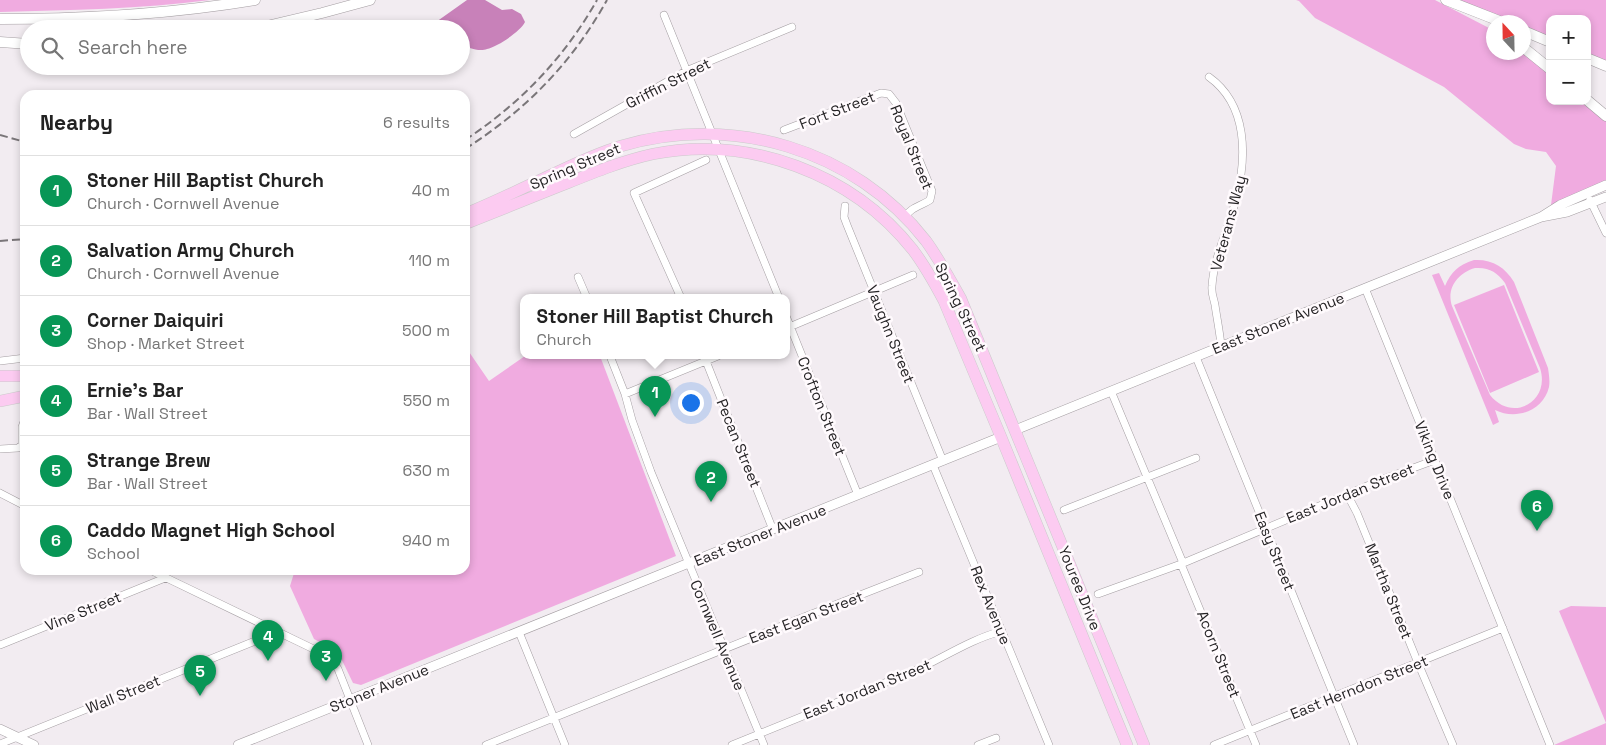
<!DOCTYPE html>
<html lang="en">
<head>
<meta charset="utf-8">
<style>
	:root { --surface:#fff; --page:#f2f2f2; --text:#222; --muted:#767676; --line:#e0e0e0; --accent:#089656 }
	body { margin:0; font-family:"Space Grotesk",sans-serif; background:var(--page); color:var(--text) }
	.controls { position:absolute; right:15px; top:15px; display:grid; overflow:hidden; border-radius:10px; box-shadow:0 2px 8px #0003 }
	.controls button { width:45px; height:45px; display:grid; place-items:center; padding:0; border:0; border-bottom:1px solid var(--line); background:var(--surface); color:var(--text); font:25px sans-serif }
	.compass { position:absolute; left:1486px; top:15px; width:45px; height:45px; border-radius:50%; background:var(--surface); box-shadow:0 2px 8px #0003; rotate:338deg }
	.you { position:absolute; left:690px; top:402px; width:18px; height:18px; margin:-12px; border:4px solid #fff; border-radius:50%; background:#1a73e8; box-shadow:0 0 0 8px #1a73e833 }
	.badge { display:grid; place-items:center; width:32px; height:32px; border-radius:50%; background:var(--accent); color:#fff; font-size:16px; font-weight:700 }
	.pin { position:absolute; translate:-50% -41px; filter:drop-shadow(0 1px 2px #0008) }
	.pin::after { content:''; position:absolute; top:26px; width:18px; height:15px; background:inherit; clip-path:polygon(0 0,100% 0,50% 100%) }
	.popup { position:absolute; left:520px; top:294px; width:270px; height:65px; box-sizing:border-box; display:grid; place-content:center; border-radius:10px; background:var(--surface); filter:drop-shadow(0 1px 4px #0005); font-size:16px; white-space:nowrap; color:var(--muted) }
	.popup b { font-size:19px; color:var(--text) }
	.popup::after { content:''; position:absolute; left:50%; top:100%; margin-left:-10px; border:10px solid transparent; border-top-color:var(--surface) }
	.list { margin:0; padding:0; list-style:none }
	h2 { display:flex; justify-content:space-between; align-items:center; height:65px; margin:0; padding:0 20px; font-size:21px }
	h2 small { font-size:16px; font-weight:400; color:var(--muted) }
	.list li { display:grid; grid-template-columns:32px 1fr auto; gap:15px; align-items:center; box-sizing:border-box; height:70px; padding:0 20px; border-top:1px solid var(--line) }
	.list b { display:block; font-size:19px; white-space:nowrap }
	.list p { margin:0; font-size:16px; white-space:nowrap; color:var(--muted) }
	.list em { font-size:16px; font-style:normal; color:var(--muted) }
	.icon { flex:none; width:28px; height:28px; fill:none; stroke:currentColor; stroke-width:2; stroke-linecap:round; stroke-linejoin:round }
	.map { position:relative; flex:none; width:1606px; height:745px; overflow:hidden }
	.search { position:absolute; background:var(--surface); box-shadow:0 2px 8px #0003; left:20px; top:20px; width:450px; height:55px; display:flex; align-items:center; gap:12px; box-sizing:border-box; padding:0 18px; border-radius:28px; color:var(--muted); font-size:19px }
	.panel { position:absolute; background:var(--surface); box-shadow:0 2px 8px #0003; left:20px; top:90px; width:450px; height:485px; border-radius:15px }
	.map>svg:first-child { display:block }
	.green { fill:#f0abe0; fill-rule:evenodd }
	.water { fill:#c881b9 }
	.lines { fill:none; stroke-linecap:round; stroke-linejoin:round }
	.minor-casing { stroke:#a49ea2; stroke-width:8 }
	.tertiary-casing { stroke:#a49ea2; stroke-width:10 }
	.secondary-casing { stroke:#a49ea2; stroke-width:11 }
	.primary-casing { stroke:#cbcacb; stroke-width:12 }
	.minor { stroke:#fff; stroke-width:7 }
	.tertiary { stroke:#fff; stroke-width:9 }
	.secondary { stroke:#fff; stroke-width:10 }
	.primary { stroke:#fccbf1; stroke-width:11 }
	.rail { stroke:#7a7679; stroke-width:2; stroke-dasharray:8 4; stroke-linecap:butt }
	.labels { text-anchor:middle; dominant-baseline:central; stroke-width:5; stroke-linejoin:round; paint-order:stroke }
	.street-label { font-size:15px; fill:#262426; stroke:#fffafd }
</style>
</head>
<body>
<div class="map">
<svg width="1606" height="745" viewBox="0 0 1606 745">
	<rect width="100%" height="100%" fill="#f2ecf1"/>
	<path class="green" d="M0,0H210C140,9 70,10 0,12Z
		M1296,0H1435L1489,28L1493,31L1494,52H1524L1550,74V101H1584L1606,120V182L1551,205L1556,166L1546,152L1526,149L1514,144L1444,87L1315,18L1299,1Z
		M1453,0H1606V65L1587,57V19H1550V41L1524,30V22H1506Z
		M1474,260C1492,259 1505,267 1514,282L1548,368C1549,375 1550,381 1549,387C1543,412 1515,420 1495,410L1499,422L1493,425L1432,275L1439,273L1445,286C1451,272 1458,265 1474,260ZM1475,268C1489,267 1497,272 1505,283L1540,368C1551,402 1512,423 1490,395L1452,306C1446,288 1458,273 1475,268Z
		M1504,285L1539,372L1490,393L1454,305Z
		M465,346L489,381L525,356H600L676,556L361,685L353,683L338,652L314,639L290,586L295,570H465Z
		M1571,606L1606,607V745H1554L1606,723L1559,611Z"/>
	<path class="water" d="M467,0H485L502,10L512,9L521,14L525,22C521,31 497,47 487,49C480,52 466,48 461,43V29H444L436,22Z"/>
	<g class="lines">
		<g class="minor-casing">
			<path id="minor" d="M664,15L779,298
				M1209,77C1248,105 1247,157 1236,199C1229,229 1214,255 1212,286C1211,293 1214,299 1215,305C1217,319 1220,333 1221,346
				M784,130L881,93L889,94L896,103L932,191L930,200C921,206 911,207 905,217
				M574,134L686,71L792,27
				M1590,200L1606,233
				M845,206L844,217L847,225L943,461
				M578,277L587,298
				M1365,288L1550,745
				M681,298L634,193L706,160
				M786,316L858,495
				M787,328L913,275
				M610,356L625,394L632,420L651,472L764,745
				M704,356L773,530
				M1196,357L1354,745
				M0,361L25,358
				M1111,391L1183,563
				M625,394L718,356
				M0,449L18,448L22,445V427L25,419
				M933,465L1049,745
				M0,493L25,506
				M1347,494L1357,513L1418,663L1453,745
				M1064,510L1196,458
				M1181,564L1256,745
				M150,570L328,656L338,669L368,745
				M1098,594L1181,564L1386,478L1435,460
				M519,632L565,745
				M0,645L165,578
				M0,744L265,637L271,629
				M486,745L804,617L919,572
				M732,745L914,671C943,658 971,639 1002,631
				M978,745L996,738
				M1214,745L1503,628"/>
		</g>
		<g class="tertiary-casing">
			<path id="tertiary" d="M1541,217L1567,212L1606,197
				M1015,430L1541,217L1560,205L1606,185
				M0,729L34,745
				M238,745L1001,437"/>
		</g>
		<g class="secondary-casing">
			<path id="secondary" d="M1446,0L1502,22
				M0,19C85,19 171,14 255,0
				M255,29L322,13L370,0
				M1524,31L1550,42
				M0,42L29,44
				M1524,48L1550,69
				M1587,58L1606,66
				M1587,100L1606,116"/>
		</g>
		<g class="primary-casing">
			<path id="primary" d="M465,214C494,202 523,188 551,175C574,164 597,153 621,146C731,113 855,149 926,241C939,259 950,279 961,299L1144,745
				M465,224C497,211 528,199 560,186C590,174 621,161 653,154C749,135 852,173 913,250C925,266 935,284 944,301L1001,437L1127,745
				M0,376H25
				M0,401L25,396"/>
		</g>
		<use href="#minor" class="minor"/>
		<use href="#tertiary" class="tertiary"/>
		<use href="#secondary" class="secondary"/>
		<use href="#primary" class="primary"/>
		<path class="rail" d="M0,135L25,142
			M465,140C520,104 565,57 597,0
			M465,149C526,110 572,63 607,0
			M0,241L25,239"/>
	</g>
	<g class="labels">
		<g class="street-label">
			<text transform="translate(668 83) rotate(-27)">Griffin Street</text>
			<text transform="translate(837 110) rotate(-21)">Fort Street</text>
			<text transform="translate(912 147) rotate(68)">Royal Street</text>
			<text transform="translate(575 166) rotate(-23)">Spring Street</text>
			<text transform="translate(1228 223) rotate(-75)">Veterans Way</text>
			<text transform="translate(961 307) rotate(64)">Spring Street</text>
			<text transform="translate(1278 323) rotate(-22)">East Stoner Avenue</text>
			<text transform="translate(891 334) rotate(68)">Vaughn Street</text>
			<text transform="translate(822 406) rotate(68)">Crofton Street</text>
			<text transform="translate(739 443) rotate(68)">Pecan Street</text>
			<text transform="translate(1435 460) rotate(68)">Viking Drive</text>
			<text transform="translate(1350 493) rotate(-22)">East Jordan Street</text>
			<text transform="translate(760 535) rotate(-22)">East Stoner Avenue</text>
			<text transform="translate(1275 551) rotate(68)">Easy Street</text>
			<text transform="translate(1080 588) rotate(68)">Youree Drive</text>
			<text transform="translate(1389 591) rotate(68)">Martha Street</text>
			<text transform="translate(991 605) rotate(68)">Rex Avenue</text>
			<text transform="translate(83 611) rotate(-22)">Vine Street</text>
			<text transform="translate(806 617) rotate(-21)">East Egan Street</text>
			<text transform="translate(718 635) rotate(67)">Cornwell Avenue</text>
			<text transform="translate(1219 654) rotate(68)">Acorn Street</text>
			<text transform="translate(1359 687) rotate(-22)">East Herndon Street</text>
			<text transform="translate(379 688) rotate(-22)">Stoner Avenue</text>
			<text transform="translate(867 689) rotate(-22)">East Jordan Street</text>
			<text transform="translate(123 694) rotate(-22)">Wall Street</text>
		</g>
	</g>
</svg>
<div class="controls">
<button>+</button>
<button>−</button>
</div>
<svg class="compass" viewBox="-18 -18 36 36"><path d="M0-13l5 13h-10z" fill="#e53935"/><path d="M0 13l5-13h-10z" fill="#767676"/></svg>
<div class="you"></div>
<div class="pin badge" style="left:655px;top:417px">1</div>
<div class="popup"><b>Stoner Hill Baptist Church</b>Church</div>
<div class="pin badge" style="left:711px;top:502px">2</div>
<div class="pin badge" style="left:326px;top:681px">3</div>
<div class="pin badge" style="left:268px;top:661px">4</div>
<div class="pin badge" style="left:200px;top:696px">5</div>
<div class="pin badge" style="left:1537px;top:531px">6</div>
<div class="search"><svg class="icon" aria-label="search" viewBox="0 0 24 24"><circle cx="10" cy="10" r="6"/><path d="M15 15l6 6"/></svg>Search here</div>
<section class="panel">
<h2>Nearby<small>6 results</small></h2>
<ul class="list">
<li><span class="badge">1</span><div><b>Stoner Hill Baptist Church</b><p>Church · Cornwell Avenue</p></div><em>40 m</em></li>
<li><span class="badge">2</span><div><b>Salvation Army Church</b><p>Church · Cornwell Avenue</p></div><em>110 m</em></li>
<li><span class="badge">3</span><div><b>Corner Daiquiri</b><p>Shop · Market Street</p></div><em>500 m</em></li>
<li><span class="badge">4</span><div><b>Ernie's Bar</b><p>Bar · Wall Street</p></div><em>550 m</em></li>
<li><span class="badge">5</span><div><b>Strange Brew</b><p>Bar · Wall Street</p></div><em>630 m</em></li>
<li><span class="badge">6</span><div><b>Caddo Magnet High School</b><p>School</p></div><em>940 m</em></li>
</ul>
</section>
</div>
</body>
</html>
